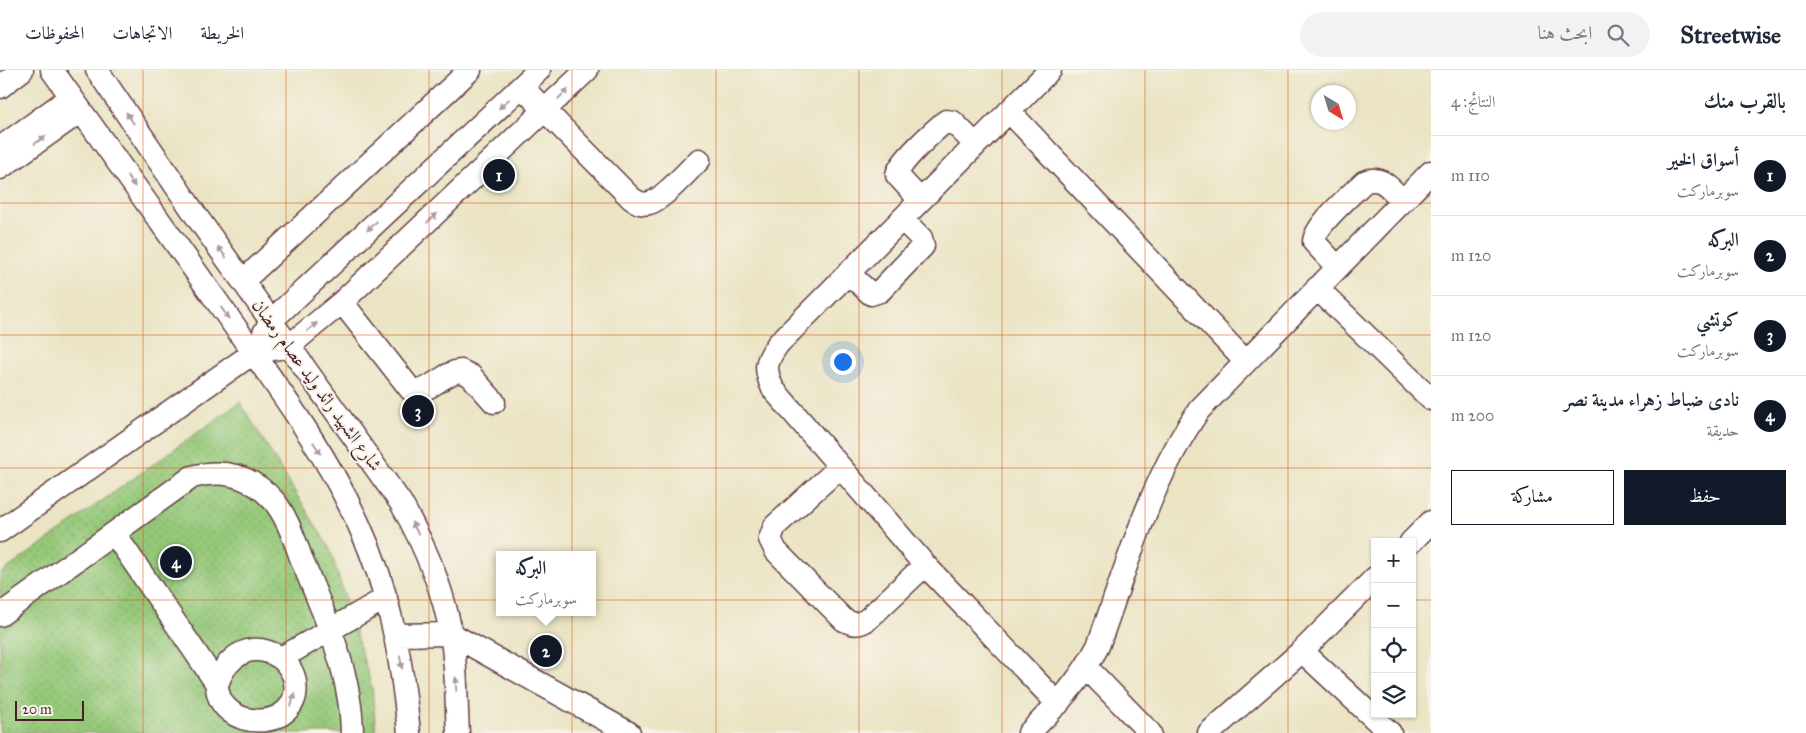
<!DOCTYPE html>
<html lang="ar">
<head>
<meta charset="utf-8">
<style>
	:root { --surface:#fff; --page:#f2f2f3; --text:#1f2937; --muted:#747a83; --line:#e0e1e3; --accent:#111827 }
	body { margin:0; font-family:"IM FELL Great Primer",Amiri,serif; background:var(--page); color:var(--text); direction:rtl }
	.controls { position:absolute; right:15px; bottom:15px; display:grid; overflow:hidden; border-radius:0px; box-shadow:0 1px 4px #0004 }
	.controls button { width:45px; height:45px; display:grid; place-items:center; padding:0; border:0; border-bottom:1px solid var(--line); background:var(--surface); color:var(--text); font:25px sans-serif }
	.compass { position:absolute; left:1311px; top:15px; width:45px; height:45px; border-radius:50%; background:var(--surface); box-shadow:0 1px 4px #0004; rotate:142deg }
	.scale { position:absolute; left:15px; bottom:12px; width:69px; box-sizing:border-box; padding-left:5px; border:2px solid #4a1f2b; border-top:0; font-size:14px; line-height:18px; white-space:nowrap; color:#4a1f2b; -webkit-text-stroke:4px #f7f3e8; paint-order:stroke }
	.you { position:absolute; left:842px; top:291px; width:18px; height:18px; margin:-12px; border:4px solid #fff; border-radius:50%; background:#1a73e8; box-shadow:0 0 0 8px #1a73e833 }
	.badge { display:grid; place-items:center; width:32px; height:32px; border-radius:50%; background:var(--accent); color:#fff; font-size:16px; font-weight:700 }
	.pin { position:absolute; translate:-50% -50%; border:2px solid #fff; box-shadow:0 1px 5px #0006 }
	.popup { position:absolute; left:496px; top:481px; width:100px; height:65px; box-sizing:border-box; display:grid; place-content:center; border-radius:0px; background:var(--surface); filter:drop-shadow(0 1px 4px #0005); font-size:16px; white-space:nowrap; color:var(--muted) }
	.popup b { font-size:19px; color:var(--text) }
	.popup::after { content:''; position:absolute; left:50%; top:100%; margin-left:-10px; border:10px solid transparent; border-top-color:var(--surface) }
	.list { margin:0; padding:0; list-style:none }
	h2 { display:flex; justify-content:space-between; align-items:center; height:65px; margin:0; padding:0 20px; font-size:21px }
	h2 small { font-size:16px; font-weight:400; color:var(--muted) }
	.list li { display:grid; grid-template-columns:32px 1fr auto; gap:15px; align-items:center; box-sizing:border-box; height:80px; padding:0 20px; border-top:1px solid var(--line) }
	.list b { display:block; font-size:19px; white-space:nowrap }
	.list p { margin:0; font-size:16px; white-space:nowrap; color:var(--muted) }
	.list em { font-size:16px; font-style:normal; color:var(--muted) }
	.actions { display:flex; gap:10px; padding:15px 20px }
	.actions a { flex:1; padding:11px 0; border:1px solid var(--accent); border-radius:0px; text-align:center; font-size:18px; color:var(--accent) }
	.actions .main { background:var(--accent); color:#fff }
	.icon { flex:none; width:28px; height:28px; fill:none; stroke:currentColor; stroke-width:2; stroke-linecap:round; stroke-linejoin:round }
	.map { position:relative; flex:none; width:1431px; height:663px; overflow:hidden; direction:ltr }
	header { display:flex; align-items:center; gap:30px; box-sizing:border-box; height:70px; padding:0 25px; background:var(--surface); border-bottom:1px solid var(--line) }
	header strong { font-size:24px }
	nav { display:flex; gap:28px; margin-inline-start:auto; font-size:18px }
	.search { width:350px; height:45px; background:var(--page); display:flex; align-items:center; gap:12px; box-sizing:border-box; padding:0 18px; border-radius:28px; color:var(--muted); font-size:19px }
	main { display:flex }
	aside { flex:1; background:var(--surface) }
	.map>svg:first-child { display:block }
	.park { fill:url(#park-dots); stroke:#707452 }
	.lines { fill:none; stroke-linecap:round; stroke-linejoin:round }
	.minor-casing { stroke:#623d42; stroke-width:25 }
	.minor { stroke:#fff; stroke-width:22 }
	.oneway { fill:#ae9aa0 }
	.grid { fill:none; stroke:#d8530f; stroke-width:1; stroke-opacity:0.55 }
	.labels { text-anchor:middle; dominant-baseline:central; stroke-width:4; stroke-linejoin:round; paint-order:stroke }
	.street-label { font-size:18px; fill:#4a1f2b; stroke:#f7f3e8 }
</style>
</head>
<body>
<header>
<strong>Streetwise</strong>
<div class="search"><svg class="icon" aria-label="search" viewBox="0 0 24 24"><circle cx="10" cy="10" r="6"/><path d="M15 15l6 6"/></svg>ابحث هنا</div>
<nav><a>الخريطة</a><a>الاتجاهات</a><a>المحفوظات</a></nav>
</header>
<main>
<aside>
<h2>بالقرب منك<small>النتائج: 4</small></h2>
<ul class="list">
<li><span class="badge">1</span><div><b>أسواق الخير</b><p>سوبرماركت</p></div><em>110 m</em></li>
<li><span class="badge">2</span><div><b>البركه</b><p>سوبرماركت</p></div><em>120 m</em></li>
<li><span class="badge">3</span><div><b>كوتشي</b><p>سوبرماركت</p></div><em>120 m</em></li>
<li><span class="badge">4</span><div><b>نادى ضباط زهراء مدينة نصر</b><p>حديقة</p></div><em>200 m</em></li>
</ul>
<div class="actions"><a class="main">حفظ</a><a>مشاركة</a></div>
</aside>
<div class="map">
<svg width="1431" height="663" viewBox="0 0 1431 663">
	<defs>
		<pattern id="park-dots" width="8" height="8" patternUnits="userSpaceOnUse" patternTransform="scale(1.25)"><rect width="8" height="8" fill="#95c879"/><path d="M2 2h.1M6 6h.1" fill="none" stroke="#82ab69" stroke-width="1.8" stroke-linecap="round"/></pattern>
	</defs>
	<rect width="100%" height="100%" fill="#f7f3e8"/>
	<filter id="ink" filterUnits="userSpaceOnUse"><feTurbulence type="fractalNoise" baseFrequency=".02" numOctaves="2"/><feDisplacementMap in="SourceGraphic" scale="10" xChannelSelector="R" yChannelSelector="G"/><feConvolveMatrix kernelMatrix="1 2 1 2 8 2 1 2 1" color-interpolation-filters="sRGB"/></filter>
	<filter id="wash" filterUnits="userSpaceOnUse"><feTurbulence type="fractalNoise" baseFrequency=".0096" numOctaves="4" result="noise"/><feDisplacementMap in="SourceGraphic" scale="20" xChannelSelector="R" yChannelSelector="G"/><feGaussianBlur stdDeviation="1.12" result="paint"/><feColorMatrix in="noise" values="0 0 0 0 0 0 0 0 0 0 0 0 0 0 0 0 0 1.4 0 .05"/><feComposite in="paint" operator="in"/></filter>
	<g filter="url(#wash)">
		<rect width="100%" height="100%" fill="#ebe4c4"/>
		<path class="park" d="M240,332L330,479L372,617L376,663H0V504Z"/>
	</g>
	<g filter="url(#ink)">
		<g class="lines">
			<g class="minor-casing">
				<path id="minor" d="M52,0C110,81 168,163 226,244C273,311 325,380 359,455C390,521 402,591 409,663
					M97,0L199,150L401,433C424,474 443,517 451,564C457,596 456,630 458,663
					M1050,0L778,274C765,292 764,299 773,319L925,495L1058,634
					M0,17L22,0
					M522,17L631,128C637,132 641,135 649,133C661,131 689,100 699,90
					M1009,41L1245,291
					M0,78L71,27
					M0,98L81,41
					M920,130L897,105C897,94 936,59 946,51L953,52L975,74
					M1337,197L1314,172C1314,156 1352,124 1364,112C1382,104 1391,120 1403,131
					M848,203L871,224L880,221L923,176L921,168L902,149
					M243,211L470,0
					M1317,218L1431,329
					M342,232L411,320C430,324 443,302 461,301L471,306L494,332
					M264,263L271,251L539,0
					M840,397L775,456L770,469L776,481L844,550C854,555 859,555 868,549L925,495
					M0,461L253,283L289,276L342,232L587,0
					M114,463L217,614C217,663 303,663 295,612C294,603 287,592 279,587C250,570 227,586 217,614
					M1411,472L1431,452
					M0,545L192,407C224,398 252,406 274,431C288,448 295,472 303,493C326,548 351,603 352,663
					M396,565L451,564L629,663
					M1302,581L1390,663
					M281,588L386,528
					M1087,598L1150,663
					M1029,663C1056,636 1080,611 1098,576C1127,496 1150,411 1199,340L1431,102
					M1209,663L1302,581L1375,508"/>
			</g>
			<use href="#minor" class="minor"/>
		</g>
		<defs><path id="oneway-solid" d="M-6-.8H1V-3.2L6.5 0L1 3.2V.8H-6Z" transform="scale(1.25)"/></defs>
		<g class="oneway">
			<use href="#oneway-solid" transform="translate(563 24) rotate(-45)"/>
			<use href="#oneway-solid" transform="translate(504 34) rotate(137)"/>
			<use href="#oneway-solid" transform="translate(130 48) rotate(-124)"/>
			<use href="#oneway-solid" transform="translate(40 70) rotate(-35)"/>
			<use href="#oneway-solid" transform="translate(131 111) rotate(55)"/>
			<use href="#oneway-solid" transform="translate(432 148) rotate(-43)"/>
			<use href="#oneway-solid" transform="translate(372 156) rotate(137)"/>
			<use href="#oneway-solid" transform="translate(222 182) rotate(-126)"/>
			<use href="#oneway-solid" transform="translate(225 243) rotate(55)"/>
			<use href="#oneway-solid" transform="translate(312 257) rotate(-40)"/>
			<use href="#oneway-solid" transform="translate(317 378) rotate(56)"/>
			<use href="#oneway-solid" transform="translate(415 458) rotate(-119)"/>
			<use href="#oneway-solid" transform="translate(401 592) rotate(80)"/>
			<use href="#oneway-solid" transform="translate(456 614) rotate(-92)"/>
			<use href="#oneway-solid" transform="translate(293 630) rotate(-73)"/>
		</g>
	</g>
	<path class="grid" d="M143,0V663M286,0V663M429,0V663M572,0V663M716,0V663M859,0V663M1002,0V663M1145,0V663M1288,0V663M0,133H1431M0,265H1431M0,398H1431M0,530H1375M1412,530H1431"/>
	<g class="labels">
		<g class="street-label">
			<text transform="translate(317 315) rotate(54)">شارع الشهيد رائد وليد عصام رمضان</text>
		</g>
	</g>
</svg>
<div class="controls">
<button>+</button>
<button>−</button>
<button><svg class="icon" aria-label="locate" viewBox="0 0 24 24"><circle cx="12" cy="12" r="6"/><path d="M12 2v4M12 18v4M2 12h4M18 12h4"/></svg></button>
<button><svg class="icon" aria-label="layers" viewBox="0 0 24 24"><path d="M12 4l9 5-9 5-9-5zM3 14l9 5 9-5"/></svg></button>
</div>
<svg class="compass" viewBox="-18 -18 36 36"><path d="M0-13l5 13h-10z" fill="#e53935"/><path d="M0 13l5-13h-10z" fill="#747a83"/></svg>
<div class="scale">20 m</div>
<div class="you"></div>
<div class="pin badge" style="left:499px;top:105px">1</div>
<div class="pin badge" style="left:546px;top:581px">2</div>
<div class="popup"><b>البركه</b>سوبرماركت</div>
<div class="pin badge" style="left:418px;top:341px">3</div>
<div class="pin badge" style="left:176px;top:492px">4</div>
</div>
</main>
</body>
</html>
